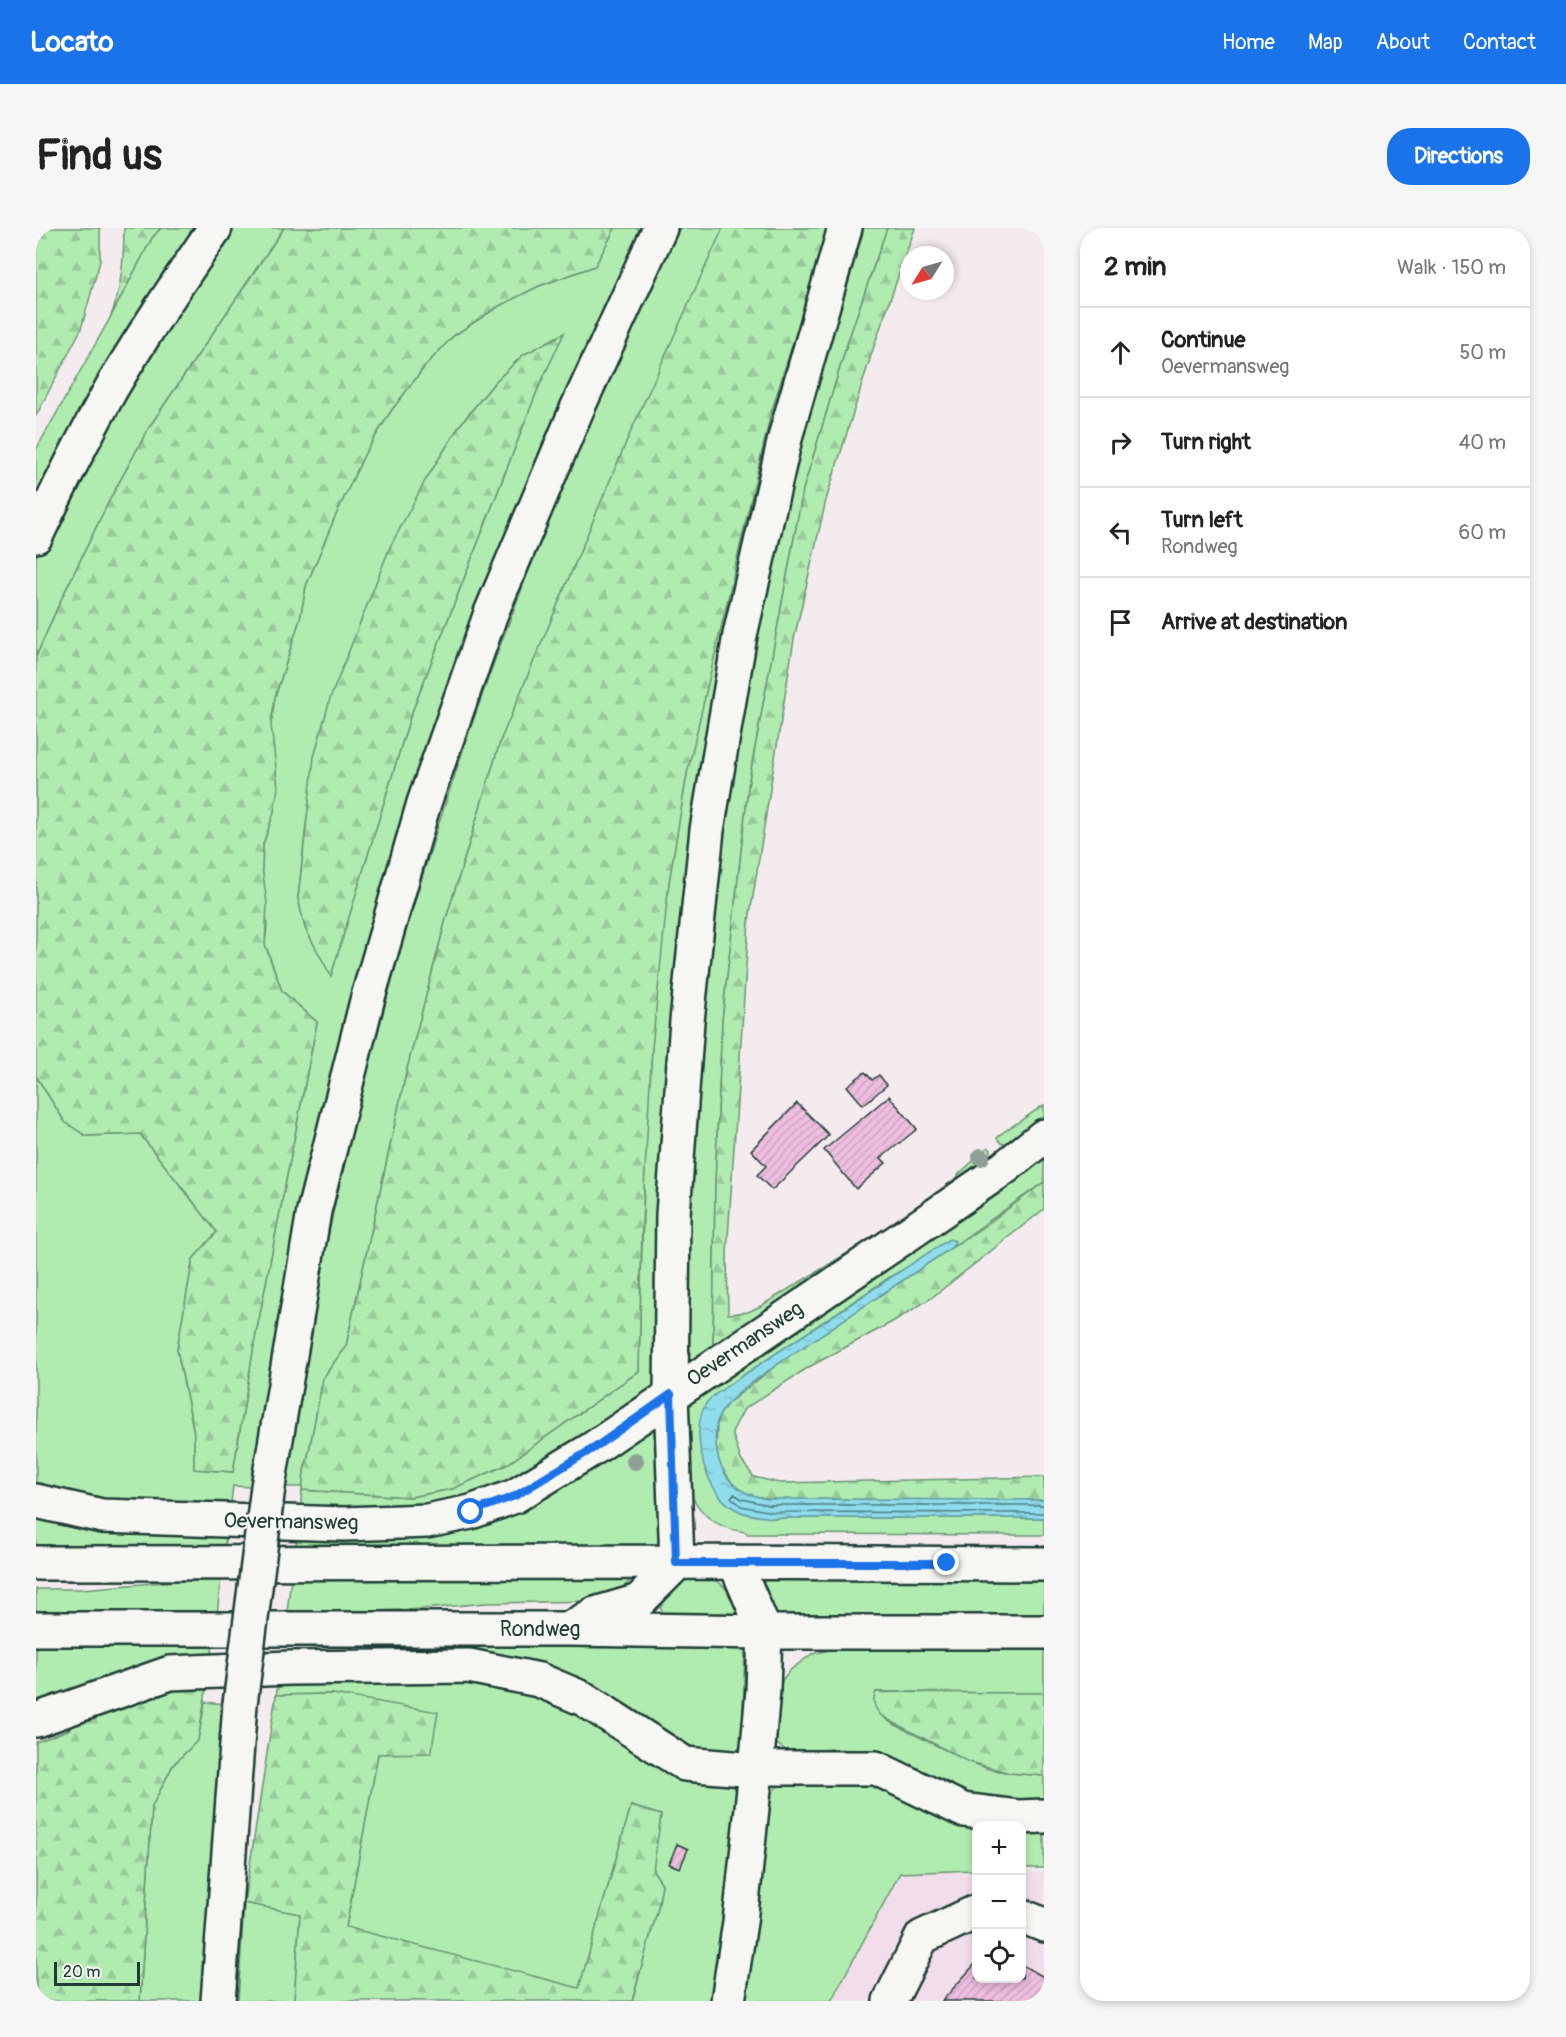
<!DOCTYPE html>
<html lang="en">
<head>
<meta charset="utf-8">
<style>
	:root { --surface:#fff; --page:#f6f6f6; --text:#222; --muted:#767676; --line:#e0e0e0; --accent:#1a73e8 }
	body { margin:0; font-family:Pangolin,sans-serif; background:var(--page); color:var(--text) }
	.controls { position:absolute; right:18px; bottom:18px; display:grid; overflow:hidden; border-radius:12px; box-shadow:0 3px 9px #0003 }
	.controls button { width:54px; height:54px; display:grid; place-items:center; padding:0; border:0; border-bottom:2px solid var(--line); background:var(--surface); color:var(--text); font:30px sans-serif }
	.compass { position:absolute; left:864px; top:18px; width:54px; height:54px; border-radius:50%; background:var(--surface); box-shadow:0 3px 9px #0003; rotate:233deg }
	.scale { position:absolute; left:18px; bottom:15px; width:86px; box-sizing:border-box; padding-left:6px; border:3px solid #1f3d34; border-top:0; font-size:16px; line-height:21px; white-space:nowrap; color:#1f3d34; -webkit-text-stroke:4px #f6f6f2; paint-order:stroke }
	.stop { position:absolute; width:18px; height:18px; margin:-14px; border:4px solid #1a73e8; border-radius:50%; background:#fff }
	.stop.end { background:#1a73e8; border-color:#fff; box-shadow:0 2px 6px #0008 }
	.list { margin:0; padding:0; list-style:none }
	h2 { display:flex; justify-content:space-between; align-items:center; height:78px; margin:0; padding:0 24px; font-size:26px }
	h2 small { font-size:20px; font-weight:400; color:var(--muted) }
	.list li { display:grid; grid-template-columns:39px 1fr auto; gap:18px; align-items:center; box-sizing:border-box; height:90px; padding:0 24px; border-top:2px solid var(--line) }
	.list b { display:block; font-size:22px; white-space:nowrap }
	.list p { margin:0; font-size:20px; white-space:nowrap; color:var(--muted) }
	.list em { font-size:20px; font-style:normal; color:var(--muted) }
	.icon { flex:none; width:33px; height:33px; fill:none; stroke:currentColor; stroke-width:2; stroke-linecap:round; stroke-linejoin:round }
	.map { position:relative; flex:none; width:1008px; height:1773px; overflow:hidden; border-radius:24px }
	header { display:flex; align-items:center; gap:36px; box-sizing:border-box; height:84px; padding:0 30px; background:var(--accent); color:#fff }
	header strong { font-size:28px }
	nav { display:flex; gap:33px; margin-inline-start:auto; font-size:21px }
	.intro { display:flex; align-items:center; justify-content:space-between; box-sizing:border-box; height:144px; padding:0 36px }
	h1 { margin:0; font-size:42px }
	.button { padding:15px 27px; border-radius:24px; background:var(--accent); color:#fff; font-size:21px; font-weight:700 }
	main { display:flex; gap:36px; padding:0 36px }
	aside { flex:1; background:var(--surface); border-radius:24px; box-shadow:0 3px 9px #0003 }
	.map>svg:first-child { display:block }
	.built { fill:#f2deea }
	.green { fill:#b0ebb0; stroke:#689472; stroke-width:1.5; fill-rule:evenodd }
	.forest { fill:url(#forest-firs); stroke:#689472; stroke-width:1.5 }
	.water { fill:url(#water-ripples); stroke:#629ca2; stroke-width:1.5 }
	.lines { fill:none; stroke-linecap:round; stroke-linejoin:round }
	.shore { stroke:#4b7d7e; stroke-width:1.5 }
	.building { fill:url(#building-hatch); stroke:#1f3d34; stroke-width:1.5 }
	.minor-casing { stroke:#1f3d34; stroke-width:38 }
	.major-casing { stroke:#1f3d34; stroke-width:38 }
	.minor { stroke:#f6f6f2; stroke-width:33 }
	.major { stroke:#f6f6f2; stroke-width:33 }
	.major-bridge-casing { stroke:#1f3d34; stroke-width:38; stroke-linecap:butt }
	.major-bridge { stroke:#f6f6f2; stroke-width:33 }
	.tree { fill:#8f9f95 }
	.route { stroke:#1a73e8; stroke-width:8 }
	.labels { text-anchor:middle; dominant-baseline:central; stroke-width:4.5; stroke-linejoin:round; paint-order:stroke }
	.street-label { font-size:21px; fill:#1f3d34; stroke:#f6f6f2 }
</style>
</head>
<body>
<header>
<strong>Locato</strong>
<nav><a>Home</a><a>Map</a><a>About</a><a>Contact</a></nav>
</header>
<div class="intro"><h1>Find us</h1><a class="button">Directions</a></div>
<main>
<div class="map">
<svg width="1008" height="1773" viewBox="0 0 1008 1773">
	<defs>
		<pattern id="forest-firs" width="22" height="20" patternUnits="userSpaceOnUse" patternTransform="scale(1.5)"><rect width="22" height="20" fill="#b0ebb0"/><path d="M5 1l3.5 6h-7zM16 11l3.5 6h-7z" fill="#97ca98"/></pattern>
		<pattern id="water-ripples" width="26" height="14" patternUnits="userSpaceOnUse" patternTransform="scale(1.5)"><rect width="26" height="14" fill="#8edcec"/><path d="M2 4q2-2 4 0t4 0M15 11q2-2 4 0t4 0" fill="none" stroke="#7abecb"/></pattern>
		<pattern id="building-hatch" width="6" height="6" patternUnits="userSpaceOnUse" patternTransform="scale(1.5)"><rect width="6" height="6" fill="#eebedf"/><path d="M-1 1l2-2M0 6l6-6M5 7l2-2" fill="none" stroke="#cca4c0"/></pattern>
	</defs>
	<rect width="100%" height="100%" fill="#f4ebee"/>
	<filter id="ink" filterUnits="userSpaceOnUse"><feTurbulence type="fractalNoise" baseFrequency=".0167" numOctaves="2"/><feDisplacementMap in="SourceGraphic" scale="12" xChannelSelector="R" yChannelSelector="G"/><feConvolveMatrix kernelMatrix="1 2 1 2 8 2 1 2 1" color-interpolation-filters="sRGB"/></filter>
	<g filter="url(#ink)">
		<path class="built" d="M769,1615L940,1648V1750H986V1646L1008,1644V1773H735Z"/>
		<path class="green" d="M125,0H170L0,290V222L74,90L116,10Z
			M191,0H248L114,198L72,275L23,376L0,429V329L30,266Z
			M579,0H611L536,158L249,1063L229,1172L216,1259L197,1258L194,1282L0,1267V848L29,894L50,908L104,906L181,1004L157,1031L141,1121L158,1205V1241L197,1244L219,1111L281,794L246,763L229,716L231,697L226,639L227,616L238,584L235,496L239,469L264,391L270,358L298,291L329,225L355,183L390,137L417,108L463,78L503,58L559,38ZM527,106L501,163L374,489L295,747L269,700L262,670L271,589L389,253L424,197L459,154L487,127Z
			M644,0H800L713,330L626,1161L549,1215L426,1278L264,1285L266,1262L374,1269L416,1261L470,1237L603,1143C606,980 611,816 633,654C638,618 645,582 651,546L465,511L410,691L371,841L310,1118L287,1150L271,1234L269,1237L267,1259H247C264,1163 279,1066 300,971C308,934 318,897 327,861C402,563 508,275 644,0Z
			M824,0H851L812,113L767,262L713,552L686,793L679,956L677,1128L644,1147L663,751L722,364Z
			M1008,877V898L982,918L965,915L961,910L966,905Z
			M952,919L955,922L950,943L822,1033L813,1024L871,986L922,949V947Z
			M1008,920V954L916,1019L919,1015L857,1047L694,1156L670,1176L736,1290H1008V1307L711,1306L710,1304C684,1301 667,1290 655,1267L645,1172Z
			M620,1190L628,1304L620,1318H260L261,1303L401,1299Z
			M0,1285L190,1301L189,1318H0Z
			M255,1350L590,1351L593,1354L572,1371L565,1373L450,1375L388,1381L256,1386L251,1385Z
			M165,1351L185,1352L181,1386L0,1385V1361H46Z
			M644,1351C653,1351 665,1349 674,1351C690,1354 700,1373 702,1387H629L624,1380Z
			M721,1351H1008V1388L731,1387Z
			M0,1416L177,1417L175,1430L0,1476Z
			M422,1418H709L706,1516L698,1526L670,1531L526,1450L469,1428L393,1421Z
			M798,1421L1008,1422V1465L840,1464L838,1475L844,1486L854,1494L931,1533L953,1541L974,1545L1008,1548V1580L948,1574L846,1531L820,1522L794,1521L762,1525L751,1523L741,1516L737,1506L743,1459L747,1451L753,1443L776,1426Z
			M359,1449L459,1455L493,1462L698,1559L703,1569L690,1705L677,1773H596L622,1680L626,1656L616,1643L625,1587L595,1578L543,1761L310,1699L342,1526L297,1466L240,1467L243,1452Z
			M169,1474L188,1476L183,1556L165,1773H104L116,1578L137,1537L162,1512Z
			M834,1551L940,1598V1642L864,1645L795,1773H709L735,1564L750,1552Z
			M986,1601H1008V1640H986Z
			M208,1675L264,1686L258,1773H202Z"/>
		<path class="forest" d="M0,0H64V33L45,101L0,188Z
			M88,0H125L116,10L74,90C86,62 88,30 88,0Z
			M248,0H579L559,38L503,58L463,78L417,108L390,137L355,183L329,225L298,291L270,358L264,391L239,469L235,496L242,559L238,584L227,616L226,639L231,675L229,717L246,763L281,794L219,1111L197,1244L158,1241V1205L141,1121L157,1031L181,1004L104,906L50,908L29,894L0,848V429L23,376L72,275L114,198Z
			M687,0H793L735,185L651,546L633,654L616,820L606,994L603,1143L470,1237L416,1261L374,1269L266,1262L269,1237L271,1234L287,1150L310,1118L371,841L410,691L465,511L594,205Z
			M851,0H879L837,121L790,272L758,411L713,693L691,1025L692,1086L712,1084L725,1078L813,1024L822,1033L677,1128L679,956L686,793L713,552L767,262L812,113Z
			M528,105L501,163L374,489L295,748L269,700L262,670L278,529L294,471L354,319L389,253L424,197L459,154L487,127Z
			M1008,954V981L998,989L894,1071L858,1093L773,1139L708,1181L696,1204L705,1232L718,1249L743,1255L1008,1249V1272L732,1271L707,1265L699,1259L684,1237L680,1221L681,1196L683,1188L691,1176L747,1132L950,997Z
			M172,1451L162,1512L137,1537L116,1578L104,1773H0V1514L32,1502L61,1481Z
			M840,1464L1008,1465V1548L974,1545L931,1533L847,1489C840,1483 835,1474 840,1464Z
			M297,1466L402,1484L395,1525L342,1526L310,1699L543,1760L595,1578L625,1587L617,1642L626,1656L622,1680L596,1773H258L264,1686L208,1675L240,1467Z"/>
		<path class="water" d="M913,1011L919,1013L916,1019C865,1054 813,1088 761,1123C740,1138 696,1165 684,1186C677,1199 679,1222 684,1235C692,1258 709,1267 732,1271L1008,1272V1290H736C724,1288 710,1288 699,1281C693,1277 686,1272 682,1266C666,1245 656,1201 669,1177C674,1168 687,1162 694,1156Z"/>
		<g class="lines">
			<path class="shore" d="M1008,1277H732L706,1271L698,1266L695,1269L705,1278L736,1284L1008,1285"/>
		</g>
		<path class="building" d="M829,844L836,852L843,847L851,857L827,877L811,858Z
			M853,868L881,901L845,930L850,935L820,961L788,922Z
			M761,875L793,907L736,962L721,947L730,938L715,922Z
			M641,1616L652,1621L644,1640L633,1636Z
			M940,1735V1750H986V1737L1008,1749V1773H906Z"/>
		<g class="lines">
			<g class="minor-casing">
				<path id="minor" d="M0,1273L66,1288L308,1296L391,1293L435,1284L479,1268L558,1220L865,1011L968,940L1008,908
					M0,1492L134,1445L254,1440L433,1438L503,1452L548,1471L649,1536L720,1542L736,1540H840L927,1582L983,1589L1008,1588
					M986,1688L1008,1697
					M854,1773L886,1709L940,1684"/>
			</g>
			<g class="major-casing">
				<path id="major" d="M0,308C23,259 48,209 75,161C107,106 143,53 179,0
					M232,1259L278,983L332,769L388,575L455,385L541,181L624,0
					M0,1335L699,1334L1008,1336
					M0,1401H533L729,1404H1008
					M533,1401L559,1386L603,1373L641,1335L635,1166L637,986L651,793L671,602L704,407L750,206L809,0
					M182,1773L204,1476
					M692,1773L704,1694L720,1542L727,1462L729,1404L699,1334"/>
			</g>
			<use href="#minor" class="minor"/>
			<use href="#major" class="major"/>
			<g class="major-bridge-casing">
				<path id="major-bridge" d="M204,1476L232,1259"/>
			</g>
			<use href="#major-bridge" class="major-bridge"/>
		</g>
		<g class="tree">
			<circle cx="945" cy="929" r="9"/>
			<circle cx="599" cy="1233" r="9"/>
		</g>
	</g>
	<g class="lines" filter="url(#ink)">
		<path class="route" d="M435,1284L479,1268L558,1220L635,1166L640,1335H911"/>
	</g>
	<g class="labels">
		<g class="street-label">
			<text transform="translate(709 1116) rotate(-34)">Oevermansweg</text>
			<text transform="translate(255 1294) rotate(1)">Oevermansweg</text>
			<text x="504" y="1401">Rondweg</text>
		</g>
	</g>
</svg>
<div class="controls">
<button>+</button>
<button>−</button>
<button><svg class="icon" aria-label="locate" viewBox="0 0 24 24"><circle cx="12" cy="12" r="6"/><path d="M12 2v4M12 18v4M2 12h4M18 12h4"/></svg></button>
</div>
<svg class="compass" viewBox="-18 -18 36 36"><path d="M0-13l5 13h-10z" fill="#e53935"/><path d="M0 13l5-13h-10z" fill="#767676"/></svg>
<div class="scale">20 m</div>
<div class="stop" style="left:435px;top:1284px"></div>
<div class="stop end" style="left:911px;top:1335px"></div>
</div>
<aside>
<h2>2 min<small>Walk · 150 m</small></h2>
<ul class="list">
<li><svg class="icon" aria-label="ahead" viewBox="0 0 24 24"><path d="M12 20V5M6 11l6-6 6 6"/></svg><div><b>Continue</b><p>Oevermansweg</p></div><em>50 m</em></li>
<li><svg class="icon" aria-label="right" viewBox="0 0 24 24"><path d="M7 20v-9h11M14 6l5 5-5 5"/></svg><div><b>Turn right</b></div><em>40 m</em></li>
<li><svg class="icon" aria-label="left" viewBox="0 0 24 24"><path d="M17 20v-9H6M10 6l-5 5 5 5"/></svg><div><b>Turn left</b><p>Rondweg</p></div><em>60 m</em></li>
<li><svg class="icon" aria-label="arrive" viewBox="0 0 24 24"><path d="M6 21V4h12l-3 4 3 4H6"/></svg><div><b>Arrive at destination</b></div></li>
</ul>
</aside>
</main>
</body>
</html>
